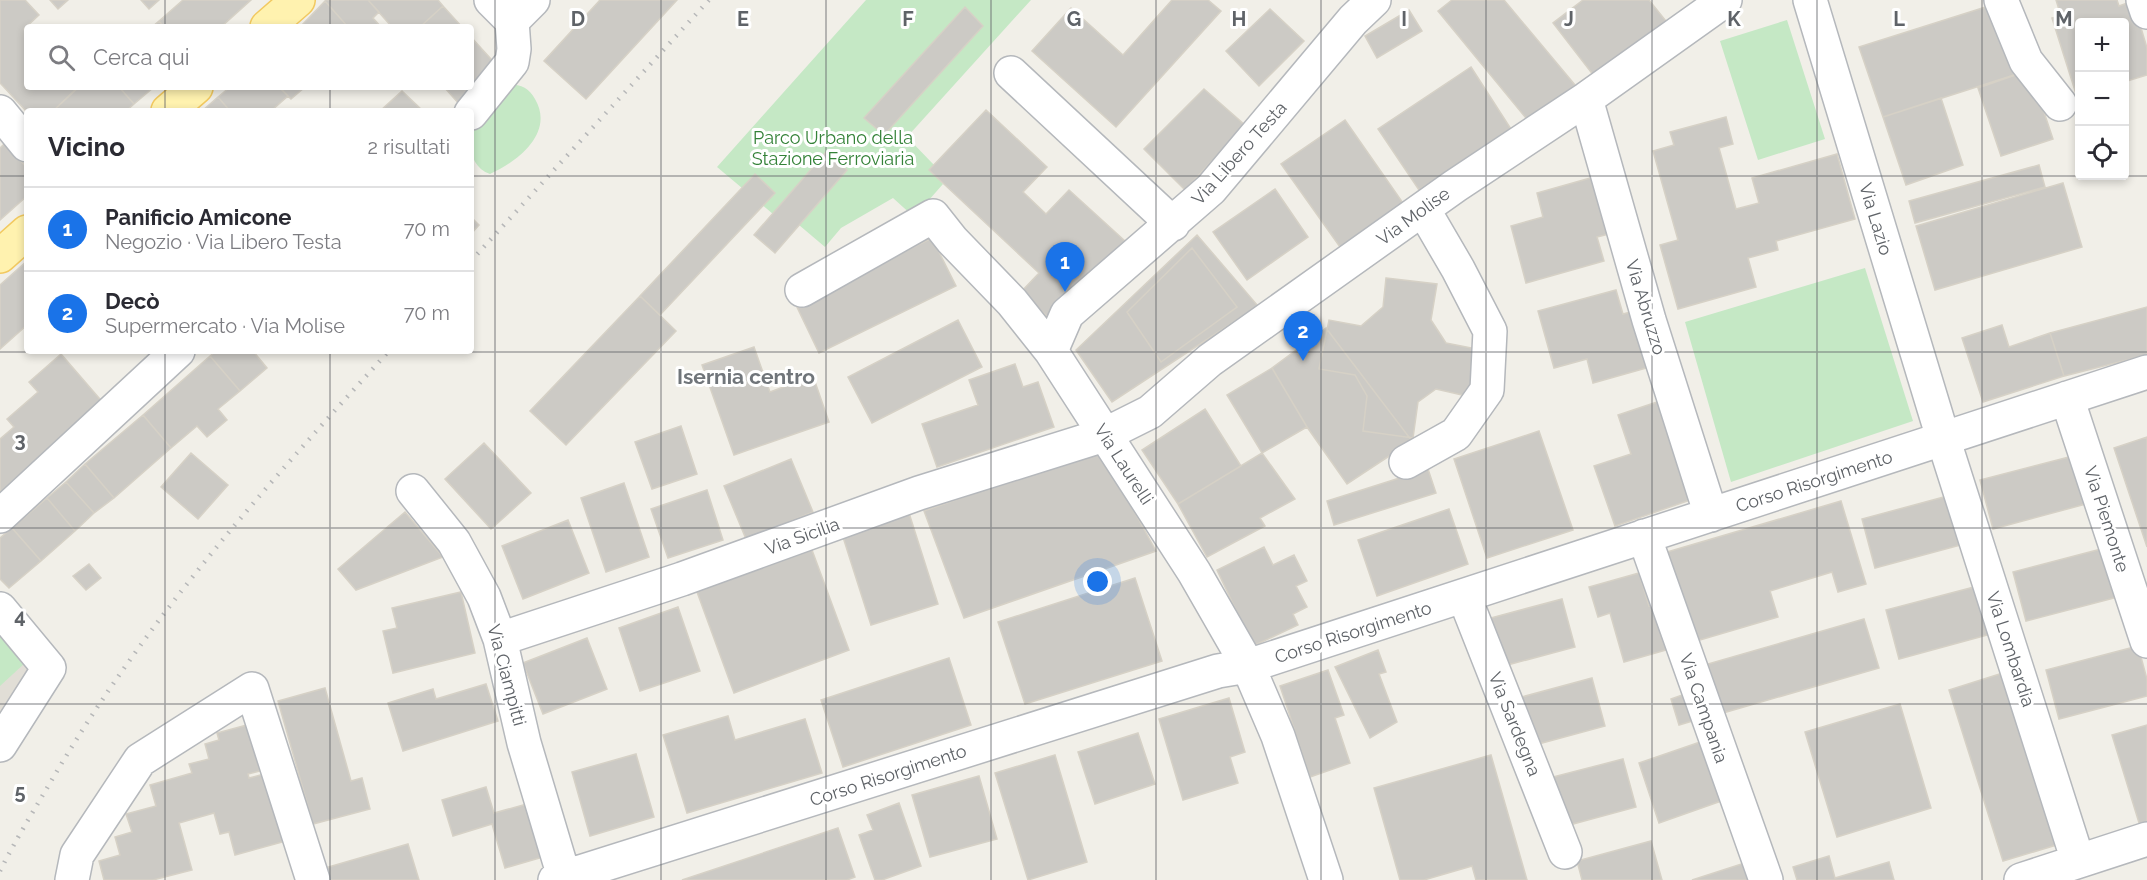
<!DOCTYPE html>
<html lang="it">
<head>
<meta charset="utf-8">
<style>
	:root { --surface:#fff; --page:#f2f2f3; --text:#2b2b33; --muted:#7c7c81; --line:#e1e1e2; --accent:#1a73e8 }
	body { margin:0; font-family:Raleway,sans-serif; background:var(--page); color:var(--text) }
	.controls { position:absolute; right:18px; top:18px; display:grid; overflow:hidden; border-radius:6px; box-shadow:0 3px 9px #0003 }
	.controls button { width:54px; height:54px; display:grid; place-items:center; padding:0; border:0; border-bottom:2px solid var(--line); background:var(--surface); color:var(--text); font:30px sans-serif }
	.you { position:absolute; left:1098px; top:582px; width:21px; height:21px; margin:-15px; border:4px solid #fff; border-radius:50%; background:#1a73e8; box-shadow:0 0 0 9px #1a73e833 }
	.badge { display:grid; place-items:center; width:39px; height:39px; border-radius:50%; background:var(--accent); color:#fff; font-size:20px; font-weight:700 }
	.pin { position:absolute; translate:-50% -50px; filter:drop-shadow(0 2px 3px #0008) }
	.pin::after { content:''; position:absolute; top:32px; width:21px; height:18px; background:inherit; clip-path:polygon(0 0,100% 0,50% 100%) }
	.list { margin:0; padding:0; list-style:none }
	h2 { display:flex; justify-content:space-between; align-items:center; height:78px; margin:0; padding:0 24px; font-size:26px }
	h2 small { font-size:20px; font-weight:400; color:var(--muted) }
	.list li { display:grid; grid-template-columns:39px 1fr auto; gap:18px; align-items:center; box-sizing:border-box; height:84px; padding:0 24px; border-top:2px solid var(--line) }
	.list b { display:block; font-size:22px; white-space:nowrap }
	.list p { margin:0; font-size:20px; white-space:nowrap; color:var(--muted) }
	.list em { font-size:20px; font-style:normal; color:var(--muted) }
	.icon { flex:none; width:33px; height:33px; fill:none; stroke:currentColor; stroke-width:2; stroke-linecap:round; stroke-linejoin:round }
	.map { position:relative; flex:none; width:2147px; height:880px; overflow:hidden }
	.search { position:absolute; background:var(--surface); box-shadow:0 3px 9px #0003; left:24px; top:24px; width:450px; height:66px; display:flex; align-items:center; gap:15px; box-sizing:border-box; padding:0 21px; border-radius:6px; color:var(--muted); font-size:22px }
	.panel { position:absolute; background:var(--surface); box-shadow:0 3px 9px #0003; left:24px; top:108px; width:450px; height:246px; border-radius:6px }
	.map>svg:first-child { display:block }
	.education { fill:#e1ded6 }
	.green { fill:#c5e8c5 }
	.building { fill:#cccac5; stroke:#d6d1c6; stroke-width:1.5 }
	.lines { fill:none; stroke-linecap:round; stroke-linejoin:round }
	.minor-casing { stroke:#b5b8bc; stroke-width:36 }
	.major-casing { stroke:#f2c960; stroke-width:36 }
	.minor { stroke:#fff; stroke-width:33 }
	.major { stroke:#fff2af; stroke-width:33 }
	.rail { stroke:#b6b7b8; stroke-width:4.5; stroke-dasharray:1.5 8; stroke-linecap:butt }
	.grid { fill:none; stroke:#5f6368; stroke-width:1.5; stroke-opacity:0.55 }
	.labels { text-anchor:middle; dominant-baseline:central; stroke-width:6; stroke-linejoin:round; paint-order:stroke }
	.park-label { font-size:18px; fill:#348238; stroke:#fff }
	.street-label { font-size:18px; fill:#5f6368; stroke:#fff }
	.quarter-label { font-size:21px; font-weight:bold; fill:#70757a; stroke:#fff }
	.grid-label { font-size:20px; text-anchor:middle; font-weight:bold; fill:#5f6368; stroke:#fff; stroke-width:6; stroke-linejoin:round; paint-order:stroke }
</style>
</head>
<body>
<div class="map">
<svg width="2147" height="880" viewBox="0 0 2147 880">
	<rect width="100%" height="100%" fill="#f1efe8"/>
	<path class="education" d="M0,626L34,666L0,722Z"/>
	<path class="green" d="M866,0H1031L907,137L934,165L930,170L943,184L914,217L893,198L841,228L825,247L799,225L773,214L717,167Z
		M1787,20L1825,139L1758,160L1720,41Z
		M509,84C522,85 529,88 535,99C555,133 517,162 490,174C468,167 466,137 477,119C484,106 499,95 509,84Z
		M1865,268L1913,421L1731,482L1685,322Z
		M0,634L25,663L0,686Z"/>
	<path class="building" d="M0,0H25L39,15L24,29L27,32V87H78L53,111L27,112L0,83Z
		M50,0H68L58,9Z
		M141,0H159L149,9Z
		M183,0H251L221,27H164L159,21Z
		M326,0H368L379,12L373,18L381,27H348L325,1Z
		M368,0H438L443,6L420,27H392Z
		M600,0H677L586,99L544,61Z
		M1172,0H1208L1221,11L1116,127L1032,51L1071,8L1123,55Z
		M1452,0H1504L1575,85L1530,123L1438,11Z
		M1583,0H1649L1666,21L1594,76L1553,23Z
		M2056,0H2117L2119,6L2133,1L2147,48V75L2124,82V22H2080V96L2077,97L2052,18L2061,16Z
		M325,1L348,27H302L301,26Z
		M1992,5L2014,75L1883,117L1859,47Z
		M443,6L462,27H420Z
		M965,7L983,26L884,135L864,118Z
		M1270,9L1304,41L1259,86L1226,51Z
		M1409,10L1422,31L1377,58L1365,36Z
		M159,21L164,27H152Z
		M471,37L500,69L460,105L444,87H471Z
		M1471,67L1511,129L1419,190L1378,129Z
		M2030,70L2053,139L2001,156L1978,88Z
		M79,87H119L134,104L126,111H53Z
		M119,87H154L134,104Z
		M230,87H279L288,96L271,111H230L218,97Z
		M279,87H305L291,99Z
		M1204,89L1245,125L1185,190L1144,149Z
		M402,91L423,111H380Z
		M218,97L230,111H202Z
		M1941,98L1963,165L1906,185L1883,117Z
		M986,110L1047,167L1023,192L1046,214L1069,190L1125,241L1051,320L1021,292L1039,273L929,170Z
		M1726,117L1733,144L1719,148L1736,209L1759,203L1752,178L1837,154L1855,219L1776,241L1778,250L1748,258L1756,287L1678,309L1660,245L1678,240L1653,151L1674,145L1670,132Z
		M1345,120L1403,203L1340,247L1281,164Z
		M5,143L27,168V196L0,220V148Z
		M826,152L847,170L775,253L754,235Z
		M2039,165L2045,187L1915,223L1909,201Z
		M755,174L775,193L660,315L640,296Z
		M1601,175L1617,232L1597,237L1604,261L1526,283L1511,226L1543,217L1537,193Z
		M2063,183L2082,247L1935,290L1916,226Z
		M1275,189L1308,237L1247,280L1213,232Z
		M471,217L479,225L471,234Z
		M1197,235L1258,306L1112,402L1076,350Z
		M932,238L956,286L819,353L796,305Z
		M1192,248L1237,307L1161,362L1127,312Z
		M27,261V325L0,349V285Z
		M1386,278L1437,284L1431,320L1446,343L1477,349L1471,397L1436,389L1418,402L1413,438L1363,431L1367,396L1355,375L1319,369L1329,320L1361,326L1383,307Z
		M1616,290L1623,314L1642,309L1657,365L1593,383L1587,359L1554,368L1538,311Z
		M640,296L676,331L566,445L530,411Z
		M2147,307V355L2064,376L2050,333Z
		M958,320L982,367L872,423L848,377Z
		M2002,325L2009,347L2050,333L2064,376L1983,402L1962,338Z
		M1326,328L1412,441L1347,484L1307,427L1272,368Z
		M754,347L770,392L813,376L829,422L734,455L702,365Z
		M216,351H253L267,368L240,391L210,356Z
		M61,354L105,405L0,497V439L14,427L7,419L38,392L29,382Z
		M210,356L240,391L218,409L227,420L207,437L197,426L171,448L143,415Z
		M1015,364L1023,387L1038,382L1054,427L937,467L922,424L978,405L969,380Z
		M1272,368L1307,427L1262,453L1227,395Z
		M1663,400L1696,498L1615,526L1594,466L1631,454L1618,415Z
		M1205,409L1241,466L1178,504L1142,450Z
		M143,415L171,448L114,498L85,464Z
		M681,426L697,474L652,489L635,442Z
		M1539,431L1573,530L1487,558L1454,459Z
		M2147,437V547L2114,448Z
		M484,443L531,493L491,529L445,479Z
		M1100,449L1156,551L964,618L924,511Z
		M191,453L228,485L198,519L161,487Z
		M1262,453L1295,499L1260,518L1265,526L1207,557L1178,504Z
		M2073,456L2086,504L1993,529L1980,480Z
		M791,459L813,512L746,539L724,486Z
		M85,464L114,498L94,513L66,482Z
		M1428,469L1436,493L1334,525L1327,501Z
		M66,482L94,513L75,531L47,498Z
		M624,483L649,557L606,572L581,498Z
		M707,490L723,540L668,558L651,509Z
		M1955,494L1968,543L1875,568L1862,519Z
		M47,498L75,531L41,561L12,528Z
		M1841,501L1866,584L1838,592L1832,572L1770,591L1778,617L1693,642L1667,552Z
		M1449,509L1468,564L1377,596L1358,540Z
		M405,512L443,557L356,590L338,569Z
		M909,513L938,604L871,625L842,534Z
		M568,520L589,573L523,599L502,546Z
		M12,528L41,561L9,588L0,579V538Z
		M1264,547L1273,565L1294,555L1307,581L1296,586L1307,607L1293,614L1298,625L1253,646L1217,570Z
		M2105,548L2118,597L2026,621L2013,572Z
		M812,550L849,650L734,693L697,592Z
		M89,564L101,578L86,590L73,576Z
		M1639,573L1649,606L1659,603L1673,648L1624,662L1610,613L1598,617L1589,587Z
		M1135,578L1162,661L1025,704L998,622Z
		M1978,586L1991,634L1899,659L1886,610Z
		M461,592L475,653L393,673L383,631L397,628L392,608Z
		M1562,599L1575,647L1500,667L1487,619Z
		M678,607L700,671L640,691L619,628Z
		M1864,619L1879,668L1723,713L1708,664Z
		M587,638L607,689L543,714L523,663Z
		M2138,646L2147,679V696L2059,719L2046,670Z
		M1378,650L1386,672L1379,674L1397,722L1370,738L1335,667Z
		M949,658L971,725L843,767L821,700Z
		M1328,670L1344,715L1335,718L1350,763L1310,777L1280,686Z
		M2006,672L2060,844L2003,861L1949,690Z
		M1592,678L1605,726L1531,746L1518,698Z
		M486,684L498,721L403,751L388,703L433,689L436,699Z
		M325,688L351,781L362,778L370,809L313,824L278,701Z
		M1688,693L1696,720L1679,725L1671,699Z
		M1229,698L1245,752L1230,757L1238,783L1183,800L1159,719Z
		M1900,704L1931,808L1837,837L1805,732Z
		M728,716L735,740L805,719L822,773L687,813L663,735Z
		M247,725L260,771L248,774L249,778L268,773L286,841L235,855L229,832L220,834L214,813L179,823L192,870L153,880H104L99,861L120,855L115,837L132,832L126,814L156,806L150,785L192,773L189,764L209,759L205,744L219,740L217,733Z
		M2147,725V824L2140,826L2112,735Z
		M1138,733L1155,784L1095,804L1078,752Z
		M1706,740L1727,799L1659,823L1639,763Z
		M636,754L654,817L590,836L572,772Z
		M1055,755L1087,862L1028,880L995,773Z
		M1491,755L1527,880H1476L1472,866L1424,880H1400L1374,788Z
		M1623,759L1636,807L1562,827L1549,778Z
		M979,776L997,839L930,857L912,795Z
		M486,787L494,813L527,804L543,857L505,868L492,824L453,836L442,800Z
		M899,803L921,866L882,880H875L859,835L873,830L867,815Z
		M838,828L855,877L847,880H682Z
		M1651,841L1662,880H1582L1577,861Z
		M408,844L419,880H329L325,868Z
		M1829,856L1835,878L1889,862L1894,880H1797L1793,867Z
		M1754,860L1760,880H1692Z"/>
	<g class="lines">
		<g class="minor-casing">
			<path id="minor" d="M491,0L512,21L533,0
				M1810,0L1943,438L2078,861
				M2001,0L2026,61L2060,104
				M2143,0L2147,12
				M1011,73L1173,224
				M1586,99L1649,320L1711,515
				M0,112L27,145
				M471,113L512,62L514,49L512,21
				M802,290L933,216L952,240L1012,302L1051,351L1194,572L1248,666L1278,736L1326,880
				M1051,351L1067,314L1211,189L1353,20L1374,0
				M2067,398L2147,641
				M1406,462L1456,434L1487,390L1490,331L1458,269L1423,209
				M413,491L454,542L484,597L500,639L524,743L565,880
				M0,516L178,351
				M1644,536L1766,880
				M1464,596L1565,852
				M0,609L49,668L0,745
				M500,639L682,579L919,493L1104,435L1150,412L1210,360L1455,186L1586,99L1725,0
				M72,880L77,855L140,760L252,689L313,880
				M555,880L1218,671L1248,666L2147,372
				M2021,880L2147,839"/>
		</g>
		<g class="major-casing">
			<path id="major" d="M267,27L298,0
				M168,111L196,87
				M0,256L27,232"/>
		</g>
		<use href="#minor" class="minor"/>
		<use href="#major" class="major"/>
		<path class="rail" d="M471,261L709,0
			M0,871C14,843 31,815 47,788C143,623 261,491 389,351"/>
	</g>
	<path class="grid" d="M165,0V27M330,0V27M495,0V880M661,0V880M826,0V880M991,0V880M1156,0V880M1321,0V880M1486,0V880M1652,0V880M1817,0V880M1982,0V880M165,87V111M330,87V111M0,176H27M471,176H2147M165,351V880M330,351V880M0,352H2147M0,528H2147M0,704H2147"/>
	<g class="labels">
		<g class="park-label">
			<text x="833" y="137">Parco Urbano della<tspan x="833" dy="21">Stazione Ferroviaria</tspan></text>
		</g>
		<g class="street-label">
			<text transform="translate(1239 153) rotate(-48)">Via Libero Testa</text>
			<text transform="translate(1413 216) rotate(-36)">Via Molise</text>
			<text transform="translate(1876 219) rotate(73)">Via Lazio</text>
			<text transform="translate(1646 307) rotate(73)">Via Abruzzo</text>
			<text transform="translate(1124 464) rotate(57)">Via Laurelli</text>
			<text transform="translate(1814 481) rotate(-18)">Corso Risorgimento</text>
			<text transform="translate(2107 519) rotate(72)">Via Piemonte</text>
			<text transform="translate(802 536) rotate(-20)">Via Sicilia</text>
			<text transform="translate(1353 632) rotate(-18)">Corso Risorgimento</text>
			<text transform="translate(2011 649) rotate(72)">Via Lombardia</text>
			<text transform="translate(507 675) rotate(75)">Via Ciampitti</text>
			<text transform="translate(1704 708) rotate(71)">Via Campania</text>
			<text transform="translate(1515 724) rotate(68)">Via Sardegna</text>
			<text transform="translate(888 775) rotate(-18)">Corso Risorgimento</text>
		</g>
		<g class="quarter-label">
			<text x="746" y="376">Isernia centro</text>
		</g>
	</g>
	<g class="grid-label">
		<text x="578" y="26">D</text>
		<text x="743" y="26">E</text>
		<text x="908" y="26">F</text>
		<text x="1074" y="26">G</text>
		<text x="1239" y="26">H</text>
		<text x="1404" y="26">I</text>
		<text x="1569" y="26">J</text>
		<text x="1734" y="26">K</text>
		<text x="1899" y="26">L</text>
		<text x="2064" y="26">M</text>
		<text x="20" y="447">3</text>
		<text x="20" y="623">4</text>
		<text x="20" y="799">5</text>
	</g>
</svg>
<div class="controls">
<button>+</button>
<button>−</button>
<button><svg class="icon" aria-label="locate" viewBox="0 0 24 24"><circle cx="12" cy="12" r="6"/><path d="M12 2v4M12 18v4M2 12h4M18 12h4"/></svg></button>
</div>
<div class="you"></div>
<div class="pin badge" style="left:1065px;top:292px">1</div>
<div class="pin badge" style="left:1303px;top:361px">2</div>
<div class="search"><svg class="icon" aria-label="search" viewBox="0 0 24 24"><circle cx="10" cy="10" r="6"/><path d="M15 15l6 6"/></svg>Cerca qui</div>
<section class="panel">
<h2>Vicino<small>2 risultati</small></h2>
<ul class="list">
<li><span class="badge">1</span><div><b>Panificio Amicone</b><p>Negozio · Via Libero Testa</p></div><em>70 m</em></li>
<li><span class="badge">2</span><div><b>Decò</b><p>Supermercato · Via Molise</p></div><em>70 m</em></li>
</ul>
</section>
</div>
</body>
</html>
